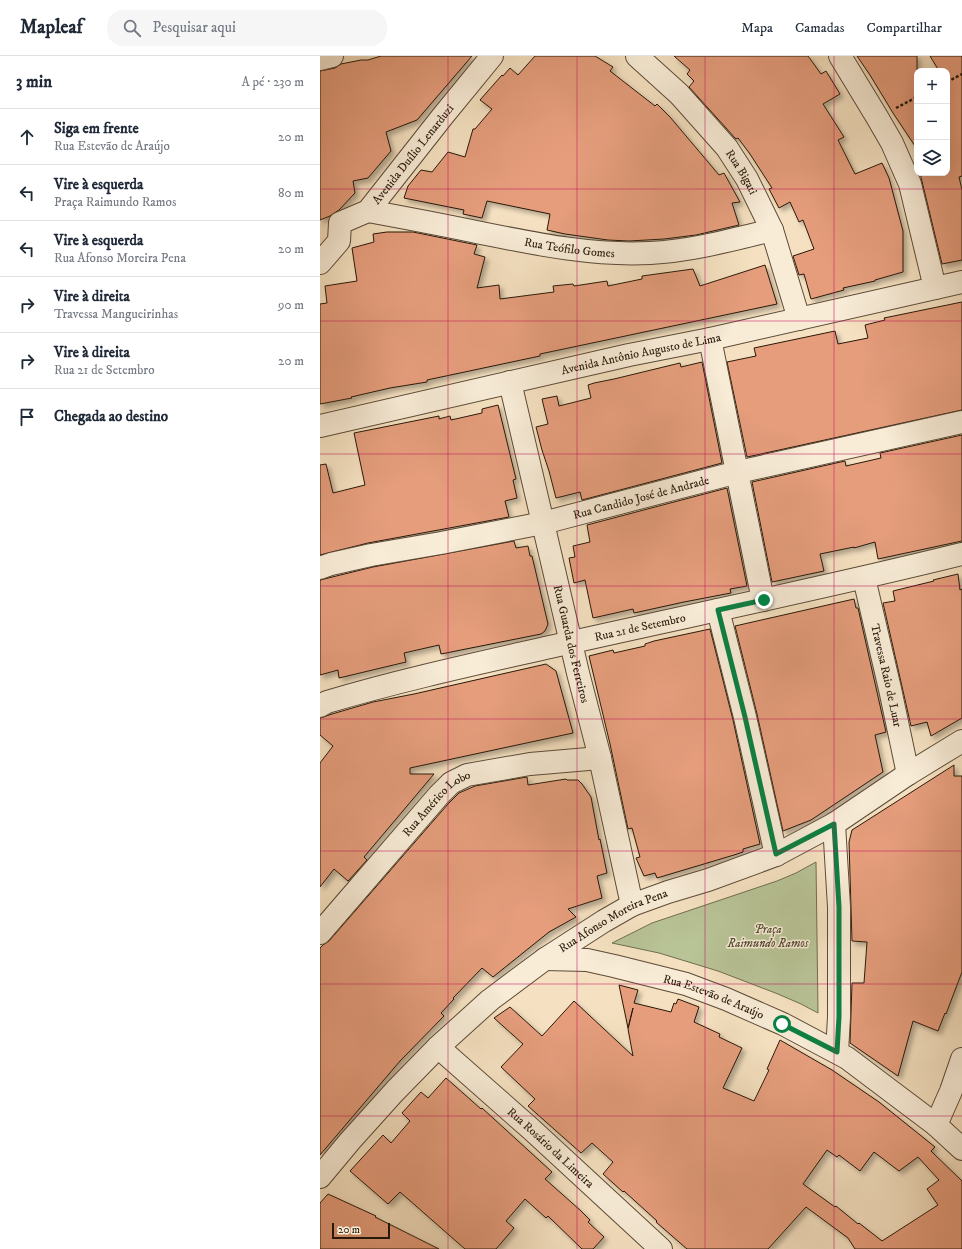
<!DOCTYPE html>
<html lang="pt">
<head>
<meta charset="utf-8">
<style>
	:root { --surface:#fff; --page:#f6f6f7; --text:#1f2937; --muted:#747a83; --line:#e0e1e3 }
	body { margin:0; font-family:"IM FELL DW Pica",serif; background:var(--page); color:var(--text) }
	.controls { position:absolute; right:12px; top:12px; display:grid; overflow:hidden; border-radius:8px; box-shadow:0 4px 16px #0002 }
	.controls button { width:36px; height:36px; display:grid; place-items:center; padding:0; border:0; border-bottom:1px solid var(--line); background:var(--surface); color:var(--text); font:20px sans-serif }
	.scale { position:absolute; left:12px; bottom:10px; width:58px; box-sizing:border-box; padding-left:4px; border:2px solid #29190a; border-top:0; font-size:11px; line-height:14px; white-space:nowrap; color:#29190a; -webkit-text-stroke:3px #f8ecd7; paint-order:stroke }
	.stop { position:absolute; width:12px; height:12px; margin:-9px; border:3px solid #0b8043; border-radius:50%; background:#fff }
	.stop.end { background:#0b8043; border-color:#fff; box-shadow:0 1px 4px #0008 }
	.list { margin:0; padding:0; list-style:none }
	h2 { display:flex; justify-content:space-between; align-items:center; height:52px; margin:0; padding:0 16px; font-size:17px }
	h2 small { font-size:13px; font-weight:400; color:var(--muted) }
	.list li { display:grid; grid-template-columns:26px 1fr auto; gap:12px; align-items:center; box-sizing:border-box; height:56px; padding:0 16px; border-top:1px solid var(--line) }
	.list b { display:block; font-size:15px; white-space:nowrap }
	.list p { margin:0; font-size:13px; white-space:nowrap; color:var(--muted) }
	.list em { font-size:13px; font-style:normal; color:var(--muted) }
	.icon { flex:none; width:22px; height:22px; fill:none; stroke:currentColor; stroke-width:2; stroke-linecap:round; stroke-linejoin:round }
	.map { position:relative; flex:none; width:642px; height:1193px; overflow:hidden }
	header { display:flex; align-items:center; gap:24px; box-sizing:border-box; height:56px; padding:0 20px; background:var(--surface); border-bottom:1px solid var(--line) }
	header strong { font-size:19px }
	nav { display:flex; gap:22px; margin-inline-start:auto; font-size:14px }
	.search { width:280px; height:36px; background:var(--page); display:flex; align-items:center; gap:10px; box-sizing:border-box; padding:0 14px; border-radius:16px; color:var(--muted); font-size:15px }
	main { display:flex }
	aside { flex:1; background:var(--surface) }
	.map>svg:first-child { display:block }
	.green { fill:#b8c396; stroke:#706e50 }
	.building { fill:#e59d7b; stroke:#29190a; fill-rule:evenodd; filter:url(#shadow) }
	.lines { fill:none; stroke-linecap:round; stroke-linejoin:round }
	.street-casing { stroke:#5c4b38; stroke-width:24 }
	.path { stroke:#29190a; stroke-width:2.5; stroke-dasharray:3 2; stroke-linecap:butt }
	.street { stroke:#f8ecd7; stroke-width:22 }
	.route { stroke:#0b8043; stroke-width:5 }
	.grid { fill:none; stroke:#c2185b; stroke-width:1; stroke-opacity:0.55 }
	.labels { text-anchor:middle; dominant-baseline:central; stroke-width:3; stroke-linejoin:round; paint-order:stroke }
	.street-label { font-size:12px; fill:#29190a; stroke:#f8ecd7 }
	.park-label { font-size:12px; font-style:italic; fill:#544c34; stroke:#f8ecd7 }
</style>
</head>
<body>
<header>
<strong>Mapleaf</strong>
<div class="search"><svg class="icon" aria-label="search" viewBox="0 0 24 24"><circle cx="10" cy="10" r="6"/><path d="M15 15l6 6"/></svg>Pesquisar aqui</div>
<nav><a>Mapa</a><a>Camadas</a><a>Compartilhar</a></nav>
</header>
<main>
<aside>
<h2>3 min<small>A pé · 230 m</small></h2>
<ul class="list">
<li><svg class="icon" aria-label="ahead" viewBox="0 0 24 24"><path d="M12 20V5M6 11l6-6 6 6"/></svg><div><b>Siga em frente</b><p>Rua Estevão de Araújo</p></div><em>20 m</em></li>
<li><svg class="icon" aria-label="left" viewBox="0 0 24 24"><path d="M17 20v-9H6M10 6l-5 5 5 5"/></svg><div><b>Vire à esquerda</b><p>Praça Raimundo Ramos</p></div><em>80 m</em></li>
<li><svg class="icon" aria-label="left" viewBox="0 0 24 24"><path d="M17 20v-9H6M10 6l-5 5 5 5"/></svg><div><b>Vire à esquerda</b><p>Rua Afonso Moreira Pena</p></div><em>20 m</em></li>
<li><svg class="icon" aria-label="right" viewBox="0 0 24 24"><path d="M7 20v-9h11M14 6l5 5-5 5"/></svg><div><b>Vire à direita</b><p>Travessa Mangueirinhas</p></div><em>90 m</em></li>
<li><svg class="icon" aria-label="right" viewBox="0 0 24 24"><path d="M7 20v-9h11M14 6l5 5-5 5"/></svg><div><b>Vire à direita</b><p>Rua 21 de Setembro</p></div><em>20 m</em></li>
<li><svg class="icon" aria-label="arrive" viewBox="0 0 24 24"><path d="M6 21V4h12l-3 4 3 4H6"/></svg><div><b>Chegada ao destino</b></div></li>
</ul>
</aside>
<div class="map">
<svg width="642" height="1193" viewBox="0 0 642 1193">
	<defs>
		<filter id="shadow"><feDropShadow dx="3.5" dy="3.5" stdDeviation="2" flood-color="#0004"/></filter>
	</defs>
	<rect width="100%" height="100%" fill="#f5e1c1"/>
	<filter id="stains"><feTurbulence type="fractalNoise" baseFrequency=".005" numOctaves="4"/><feColorMatrix values="0 0 0 0 .2 0 0 0 0 .09 0 0 0 0 .02 0 0 0 .5 -.17"/></filter>
	<radialGradient id="worn" r=".72"><stop offset=".6" stop-color="#630" stop-opacity="0"/><stop offset="1" stop-color="#630" stop-opacity=".3"/></radialGradient>
	<path class="green" d="M496,806L498,957L481,948L458,938L398,915L339,897L292,887L332,867L457,825L476,817Z"/>
	<path class="building" d="M61,0H152L97,64L66,76L71,95L48,122L33,125L35,137L19,154L10,160L0,164V15L15,12L21,8L41,4H48Z
		M215,0H275L293,11L290,15L335,50L337,48L350,61L399,119L404,117L420,146L412,147L419,169L376,179L344,183L309,185L288,184L245,178L227,174L230,158L167,145L162,162L143,158L144,154L84,142L88,130L101,114L112,116L128,96L145,101L153,73H155L172,53L160,44L182,19L183,20L190,12L198,19Z
		M354,0H488L501,18L506,15L520,38L503,48L524,81L518,84L535,118L562,107L569,122L583,175V216L555,224V225L523,232L524,234L491,243L484,218L479,219L473,200L494,193L483,164L479,166L470,146L459,152L449,133L452,132L430,98L418,82L416,83L369,31L374,25L367,18L370,14Z
		M537,0H597V93L573,57L550,19Z
		M610,0H642V120L639,121L642,134V204L622,208L600,117H627V15H619Z
		M67,176H93L157,189L154,198L165,201L157,232L179,229L180,243L234,236L233,230L253,228L254,230L287,225L288,230L322,223V220L373,213L380,230L445,209L457,248L220,298V300L107,324V326L70,332L31,341L32,342L0,348V248L7,247L5,230L37,225L32,192L54,186L53,178Z
		M642,246V354L427,401L407,306L436,300L434,292L515,275L518,288L548,282L545,269L565,264L564,262Z
		M382,306L402,407L262,444L260,436L236,442L229,415L222,394L216,371L228,368L222,343L237,340L239,350L271,342L268,329L274,327L294,323L360,307L361,311Z
		M178,349L196,423L193,424L197,442L185,445L189,461L48,487L0,499V409L6,408L13,437L45,429L34,377L119,360V363L130,360L131,364L162,357V353Z
		M642,379V485L558,503L555,486L534,492V491L500,498L504,515L452,526L432,426L525,405L526,410L561,402L560,397Z
		M407,432L427,530L410,533L411,537L364,546L314,557L313,553L273,562L265,524L254,527L249,502L255,501L253,490L270,486L267,469Z
		M194,485L196,492L208,490L210,500H212L228,568L225,575L221,578L121,598L119,589L84,597L86,606L19,622L18,614L0,619V524L53,511Z
		M638,518L640,534L642,533V662L611,680L607,666L591,670L563,547L575,545L573,535L614,525L613,524Z
		M534,543L536,552H538L566,676L555,679L563,716L491,764L463,775L437,658L415,570Z
		M390,573L413,664L440,788L423,793V796L414,799L337,822L335,817L324,820L316,802L320,801L312,772L308,773L290,688L269,600L293,594L294,597L325,590V588L334,585Z
		M226,608L236,615L253,677L90,712V718H114L44,801L47,804L28,825L14,813L0,831V707L13,690L0,679V662L12,658L53,646L94,638Z
		M634,709V720H642V916L626,958L625,957L618,975L593,965L578,1020L530,987L532,927H544L547,886L532,885L529,786L532,774Z
		M207,721L208,729L246,723L247,724H258L262,728L271,741L279,784L280,783L287,817L277,820L282,842L248,853L256,861L229,876L173,921L162,912L133,942L134,943L121,957L124,960L80,1005L0,1099V892L3,889L9,885L128,748L139,737L155,730Z
		M299,929L318,934L314,947L351,956L354,947L356,948L358,943L379,951L374,966L400,978L399,981L422,992L403,1032L420,1039L434,1045L449,1014L447,1013L460,984L512,1014L559,1046L615,1091L611,1095L642,1125V1193H535L528,1182L486,1151L448,1193H367L336,1166L337,1165L304,1135L303,1136L283,1118L293,1106L272,1087L261,1097L208,1050L215,1043L181,1011L203,988L174,962L190,951L222,980L254,945L313,1000L308,973L313,952L308,972ZM507,1094L517,1101L519,1099L540,1115L554,1096L579,1115L598,1101L619,1124L607,1133L618,1149L562,1185L539,1167L538,1168L516,1150L515,1151L483,1128Z
		M126,1022L161,1053L162,1052L232,1116L225,1123L260,1154L270,1164L268,1166L284,1181L273,1193H262L228,1160L226,1162L205,1143L186,1165L194,1172L176,1193H145L80,1136L68,1148L30,1115L63,1079L71,1087L90,1065L82,1057L101,1036L108,1042Z
		M8,1138L56,1160L55,1161L119,1193H0V1147Z"/>
	<g class="lines">
		<g class="street-casing">
			<g id="street">
				<path id="s1" d="M317,0L359,38L407,92L427,123L452,174L479,263"/>
				<path d="M520,0L557,61L572,87L590,128L615,232"/>
				<path d="M0,3L12,0"/>
				<path id="s2" d="M48,155C86,162 124,169 161,177C216,188 273,200 330,197C371,195 411,184 452,174"/>
				<path id="s3" d="M0,207L19,185L20,167L48,155L122,61L172,0"/>
				<path d="M390,283L443,544"/>
				<path id="s4" d="M190,326L258,617L280,702L312,849"/>
				<path id="s5" d="M0,370L309,299L390,283L642,226"/>
				<path id="s6" d="M0,512L11,508L51,499L121,487L223,467L418,416L642,366"/>
				<path id="s7" d="M544,522L570,633L588,718"/>
				<path d="M398,554L425,661L456,799"/>
				<path id="s8" d="M0,650L7,646C81,624 155,608 230,591C367,560 505,532 642,498"/>
				<path d="M514,768L519,851V961L517,996"/>
				<path id="s9" d="M0,877L119,739L131,727L147,719L210,708L280,702"/>
				<path id="s10" d="M225,903L267,904L294,910L366,928L406,943L463,968L527,1002L616,1069L642,1093"/>
				<path id="s11" d="M118,991L211,1073L341,1193"/>
				<path d="M616,1069L631,1035L642,1003"/>
				<path id="s12" d="M0,1121L30,1085L75,1035L118,991L170,944L225,903L284,865L312,849L348,836L388,824L456,799L514,768L588,718L642,685"/>
			</g>
		</g>
		<path class="path" d="M627,26L642,18
			M576,52L597,41"/>
		<use href="#street" class="street"/>
	</g>
	<g class="lines">
		<path class="route" d="M444,544L398,554L425,661L456,798L514,768L519,851V961L517,996L462,968"/>
	</g>
	<path class="grid" d="M128,0V1193M257,0V1193M385,0V1193M514,0V1193M0,133H642M0,265H642M0,398H642M0,530H642M0,663H642M0,795H642M0,928H642M0,1060H642"/>
	<g class="labels">
		<g class="street-label">
			<text stroke="none"><textPath href="#s3" startOffset="150">Avenida Duílio Lenarduzi</textPath></text>
			<text stroke="none"><textPath href="#s1" startOffset="157">Rua Bigati</textPath></text>
			<text stroke="none"><textPath href="#s2" startOffset="205">Rua Teófilo Gomes</textPath></text>
			<text stroke="none"><textPath href="#s5" startOffset="329">Avenida Antônio Augusto de Lima</textPath></text>
			<text stroke="none"><textPath href="#s6" startOffset="329">Rua Candido José de Andrade</textPath></text>
			<text stroke="none"><textPath href="#s8" startOffset="330">Rua 21 de Setembro</textPath></text>
			<text stroke="none"><textPath href="#s4" startOffset="269">Rua Guarda dos Ferreiros</textPath></text>
			<text stroke="none"><textPath href="#s7" startOffset="100">Travessa Raio de Luar</textPath></text>
			<text stroke="none"><textPath href="#s9" startOffset="175">Rua Américo Lobo</textPath></text>
			<text stroke="none"><textPath href="#s12" startOffset="393">Rua Afonso Moreira Pena</textPath></text>
			<text stroke="none"><textPath href="#s10" startOffset="174">Rua Estevão de Araújo</textPath></text>
			<text stroke="none"><textPath href="#s11" startOffset="151">Rua Rosário da Limeira</textPath></text>
		</g>
		<g class="park-label">
			<text x="448" y="873">Praça<tspan x="448" dy="14">Raimundo Ramos</tspan></text>
		</g>
	</g>
	<rect width="100%" height="100%" filter="url(#stains)"/>
	<rect width="100%" height="100%" fill="url(#worn)"/>
</svg>
<div class="controls">
<button>+</button>
<button>−</button>
<button><svg class="icon" aria-label="layers" viewBox="0 0 24 24"><path d="M12 4l9 5-9 5-9-5zM3 14l9 5 9-5"/></svg></button>
</div>
<div class="scale">20 m</div>
<div class="stop" style="left:462px;top:968px"></div>
<div class="stop end" style="left:444px;top:544px"></div>
</div>
</main>
</body>
</html>
